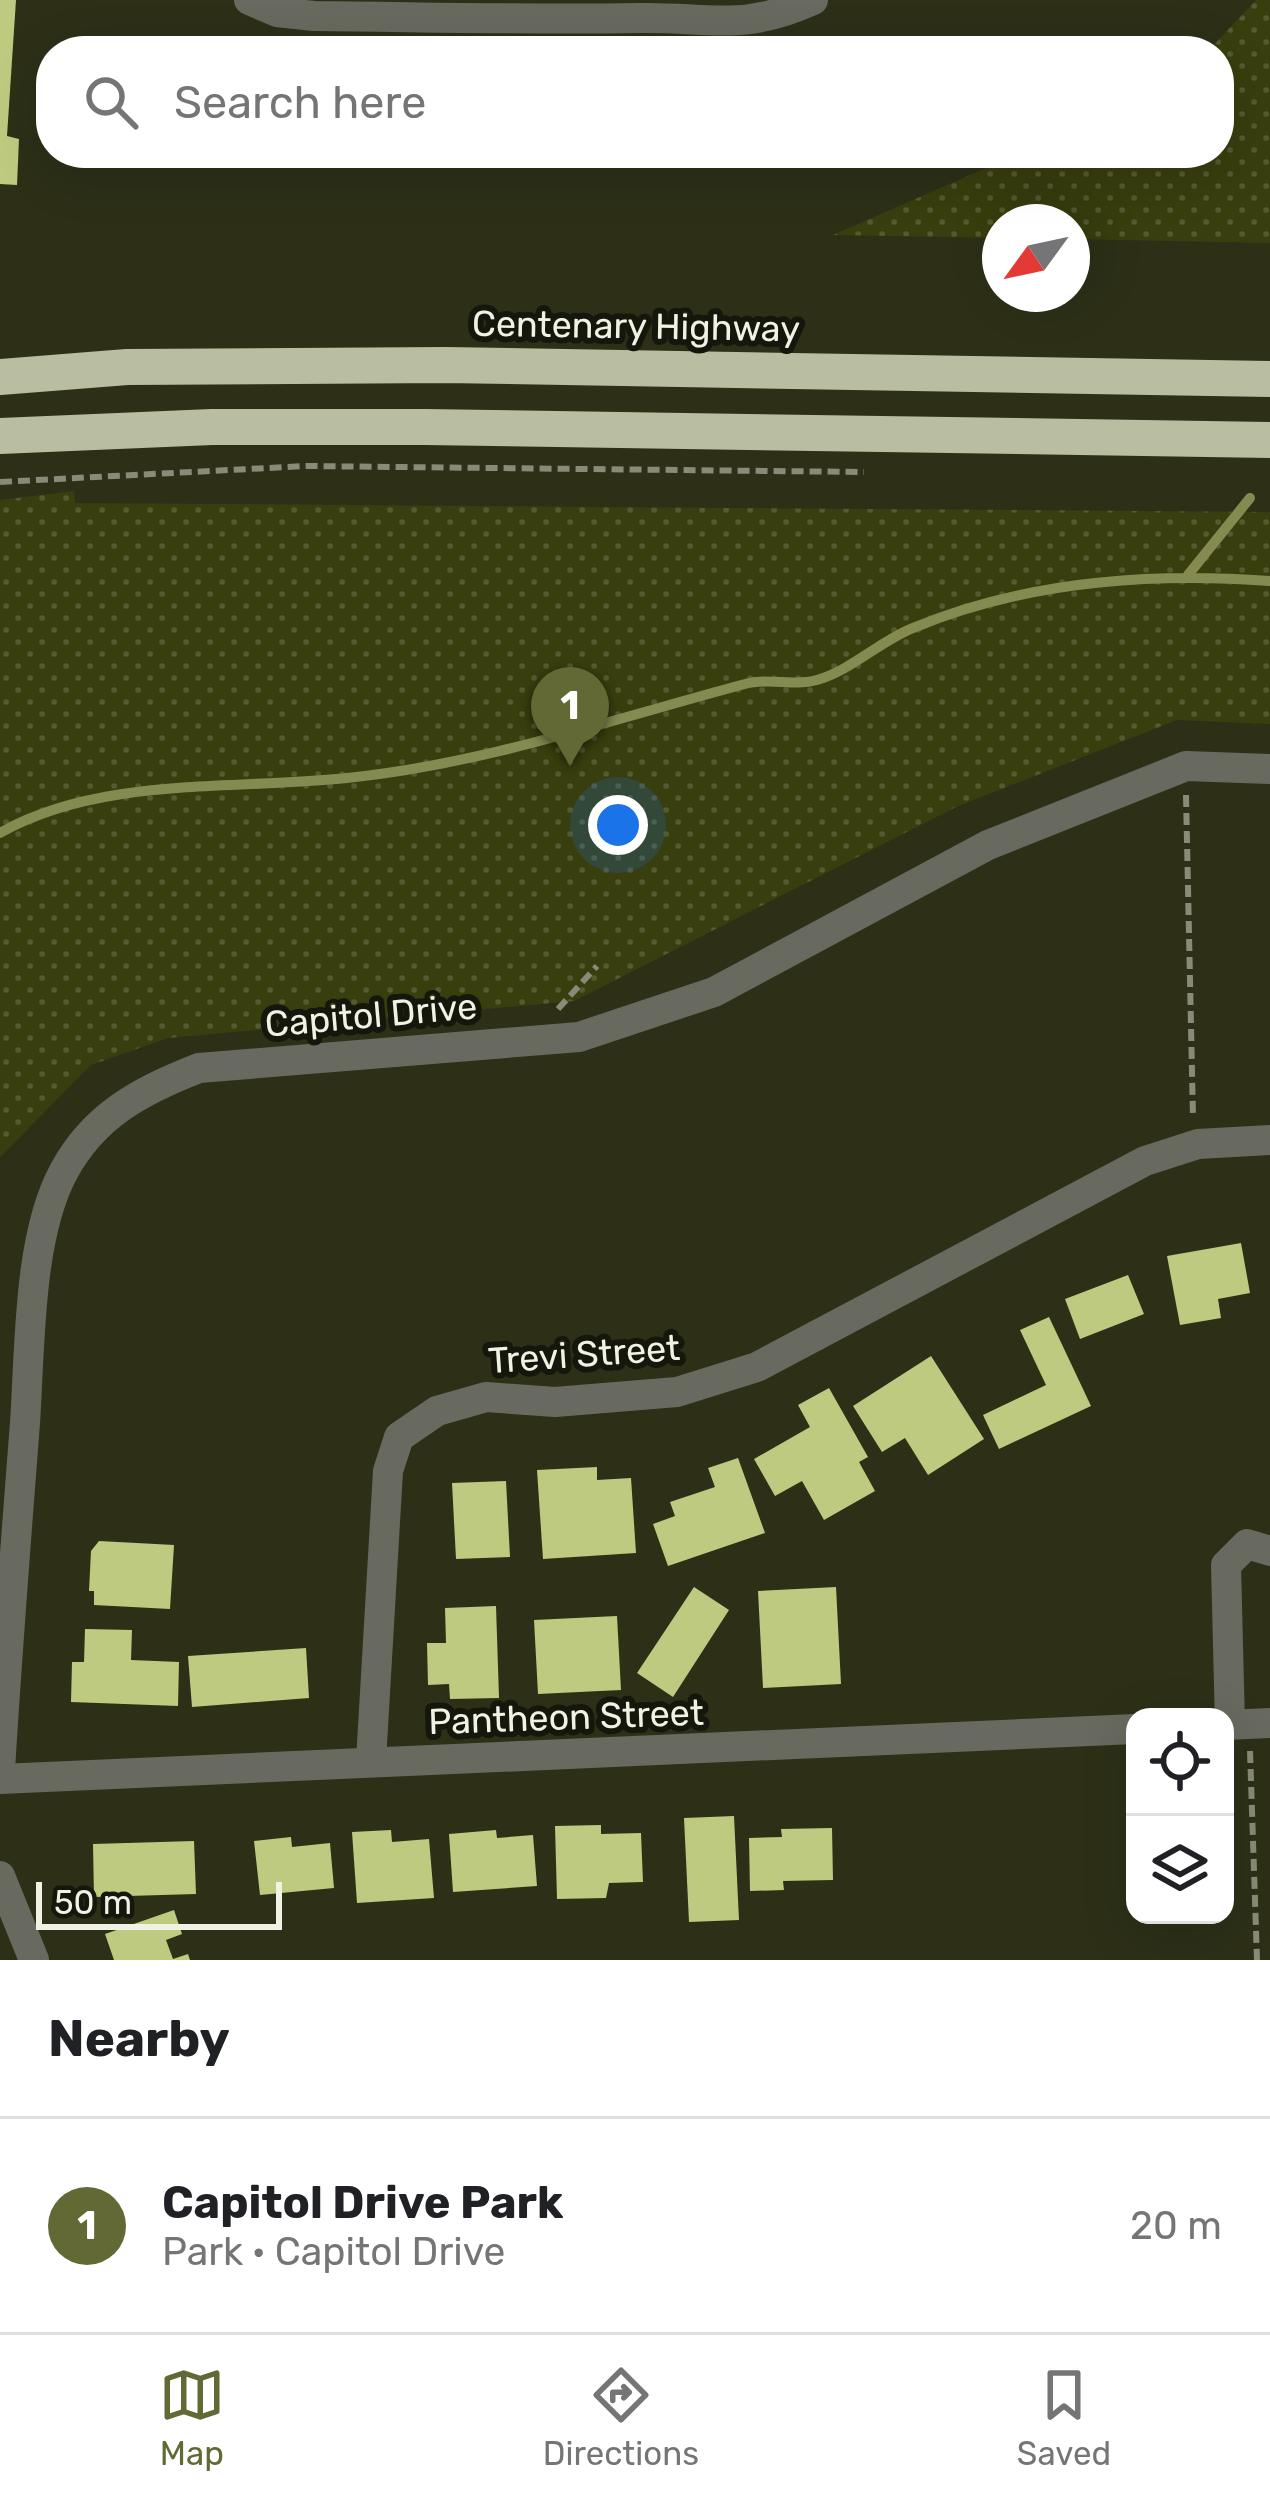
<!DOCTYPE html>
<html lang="en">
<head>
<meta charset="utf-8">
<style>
	:root { --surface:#fff; --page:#f2f2f2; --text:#202124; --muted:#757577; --line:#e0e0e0; --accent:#636935 }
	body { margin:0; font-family:Rubik,sans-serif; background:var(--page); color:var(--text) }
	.controls { position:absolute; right:36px; bottom:36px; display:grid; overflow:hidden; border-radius:24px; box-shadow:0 12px 48px #0002 }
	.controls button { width:108px; height:108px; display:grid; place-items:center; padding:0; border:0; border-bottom:3px solid var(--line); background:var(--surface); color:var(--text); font:60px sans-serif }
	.compass { position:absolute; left:982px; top:204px; width:108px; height:108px; border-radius:50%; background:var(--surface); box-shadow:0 12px 48px #0002; rotate:237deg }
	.scale { position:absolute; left:36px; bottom:30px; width:246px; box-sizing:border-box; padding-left:12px; border:6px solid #f0f3e4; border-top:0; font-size:33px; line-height:42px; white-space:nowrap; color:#f0f3e4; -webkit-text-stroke:9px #15170c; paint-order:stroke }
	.you { position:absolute; left:618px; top:825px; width:42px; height:42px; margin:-30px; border:9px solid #fff; border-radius:50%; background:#1a73e8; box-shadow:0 0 0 18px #1a73e833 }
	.badge { display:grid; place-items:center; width:78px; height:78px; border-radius:50%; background:var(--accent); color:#fff; font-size:39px; font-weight:700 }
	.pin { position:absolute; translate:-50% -99px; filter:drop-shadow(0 3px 6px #0008) }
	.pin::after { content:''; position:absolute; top:63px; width:42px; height:36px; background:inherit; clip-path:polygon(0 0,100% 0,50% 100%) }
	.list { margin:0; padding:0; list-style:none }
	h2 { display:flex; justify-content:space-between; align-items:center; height:156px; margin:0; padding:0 48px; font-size:51px }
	h2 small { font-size:39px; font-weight:400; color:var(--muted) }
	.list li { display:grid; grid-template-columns:78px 1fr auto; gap:36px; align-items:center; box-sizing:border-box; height:216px; padding:0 48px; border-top:3px solid var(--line) }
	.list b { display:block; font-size:45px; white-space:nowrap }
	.list p { margin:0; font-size:39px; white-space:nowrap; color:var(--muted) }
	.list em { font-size:39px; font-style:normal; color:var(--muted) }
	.icon { flex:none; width:66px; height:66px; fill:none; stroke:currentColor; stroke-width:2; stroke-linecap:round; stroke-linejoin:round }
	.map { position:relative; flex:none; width:1270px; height:1960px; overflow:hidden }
	.search { position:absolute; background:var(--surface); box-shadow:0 12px 48px #0002; left:36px; right:36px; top:36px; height:132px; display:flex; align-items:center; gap:30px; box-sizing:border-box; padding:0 42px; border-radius:48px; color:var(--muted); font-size:45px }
	.sheet { height:372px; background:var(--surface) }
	nav { display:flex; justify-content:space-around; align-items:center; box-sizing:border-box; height:168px; border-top:3px solid var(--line); background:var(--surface); font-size:33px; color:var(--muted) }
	nav a { display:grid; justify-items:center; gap:6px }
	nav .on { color:var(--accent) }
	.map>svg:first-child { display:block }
	.grass { fill:url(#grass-dots) }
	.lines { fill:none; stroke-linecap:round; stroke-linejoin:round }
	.stream { stroke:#848a50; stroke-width:10 }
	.building { fill:#bfca81 }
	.path { stroke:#888b77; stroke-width:6; stroke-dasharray:12 6; stroke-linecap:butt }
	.street { stroke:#686a5f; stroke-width:30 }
	.highway { stroke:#b9bea1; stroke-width:36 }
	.labels { text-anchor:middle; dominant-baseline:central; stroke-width:12; stroke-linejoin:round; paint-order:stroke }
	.street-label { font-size:36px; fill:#f0f3e4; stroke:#15170c }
</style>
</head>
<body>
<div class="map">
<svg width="1270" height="1960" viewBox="0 0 1270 1960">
	<defs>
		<pattern id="grass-dots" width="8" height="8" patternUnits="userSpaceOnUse" patternTransform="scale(3)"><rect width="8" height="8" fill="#393e0e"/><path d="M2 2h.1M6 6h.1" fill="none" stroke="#565a31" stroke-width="1.8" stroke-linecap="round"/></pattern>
	</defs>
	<rect width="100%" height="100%" fill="#2d3017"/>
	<path class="grass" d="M1256,0H1270V243L1072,239V222H1000V238L833,235L1020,153H1219V51H1208Z
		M74,491L75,503L1270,512V724L1177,720L956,807L574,1001L168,1038L91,1065L0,1157V500Z"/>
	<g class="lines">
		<path class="stream" d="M1188,575L1250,498
			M0,833C100,776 235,790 347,778C484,764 613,719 745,684C769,677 793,687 817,680C850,671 880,641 913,628C1026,581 1149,572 1270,581"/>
	</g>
	<path class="building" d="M0,0H16L7,136L19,139L17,185L0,184Z
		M1241,1243L1250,1293L1218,1299L1221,1318L1180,1325L1167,1256Z
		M1128,1275L1144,1314L1080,1339L1065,1299Z
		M1049,1317L1091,1406L999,1449L983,1415L1046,1385L1020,1330Z
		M931,1356L984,1439L928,1475L905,1438L882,1452L853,1406Z
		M829,1388L868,1457L859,1462L875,1491L824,1520L802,1481L775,1496L754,1459L810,1427L798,1405Z
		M738,1458L765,1533L668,1566L653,1524L675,1516L670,1502L715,1487L708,1468Z
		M597,1467V1480L631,1478L636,1553L543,1559L537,1470Z
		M506,1481L510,1557L456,1559L452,1483Z
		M99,1541L174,1545L170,1609L94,1605V1591H89L91,1551Z
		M694,1587L729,1610L673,1697L637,1673Z
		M836,1587L841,1684L763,1688L758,1591Z
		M496,1606L499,1698L450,1699L449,1684L428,1685L427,1643H446L445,1608Z
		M617,1616L621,1690L538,1694L534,1620Z
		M85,1629L132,1630L131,1660L179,1662L178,1706L71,1702L72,1662H84Z
		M306,1648L309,1698L192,1707L188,1656Z
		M734,1816L739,1920L689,1922L684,1818Z
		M601,1825V1834L641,1833L643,1882L609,1883L606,1898L557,1899L555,1826Z
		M832,1828L833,1880L783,1881L784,1890L750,1891L749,1838L782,1837L781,1829Z
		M391,1830L392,1842L429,1839L434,1898L357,1903L352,1832Z
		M496,1830L497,1838L533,1835L537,1886L453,1892L449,1834Z
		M291,1837L292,1847L330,1843L334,1888L260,1895L254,1841Z
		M194,1841L196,1894L94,1897L93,1844Z
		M174,1910L182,1934L166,1940L173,1959L188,1954L190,1960H114L105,1934Z"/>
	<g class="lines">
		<path class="path" d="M0,482L306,466L864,472
			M1186,795L1193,1118
			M558,1009L597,966
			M1250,1751L1257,1960"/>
		<path class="street" d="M249,0L277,12L314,16C423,17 531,20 640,18C713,17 742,32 813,0
			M1225,1725L1270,1723
			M1230,1725L1226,1565L1247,1544L1270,1551
			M371,1761L388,1471L399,1437L437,1411L486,1397L555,1402L677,1392L757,1367L1145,1161L1198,1144L1270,1140
			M0,1770C7,1654 16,1539 25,1423C30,1349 28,1236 64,1171C94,1115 142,1090 199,1068L579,1037L714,992L988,845L1186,766L1270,769
			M0,1779L1135,1729
			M0,1876L34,1960"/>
		<path class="highway" d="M0,377L127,367L445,365L1270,379
			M0,436L212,427H425L1270,440"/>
	</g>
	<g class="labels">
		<g class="street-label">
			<text transform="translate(636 326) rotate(1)">Centenary Highway</text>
			<text transform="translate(371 1015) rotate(-5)">Capitol Drive</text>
			<text transform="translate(584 1354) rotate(-4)">Trevi Street</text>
			<text transform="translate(566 1717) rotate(-2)">Pantheon Street</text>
		</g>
	</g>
</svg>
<div class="controls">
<button><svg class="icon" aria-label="locate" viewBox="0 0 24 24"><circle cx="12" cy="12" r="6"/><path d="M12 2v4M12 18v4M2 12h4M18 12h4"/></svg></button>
<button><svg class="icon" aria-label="layers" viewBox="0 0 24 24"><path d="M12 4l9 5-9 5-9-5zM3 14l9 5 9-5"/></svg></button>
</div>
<svg class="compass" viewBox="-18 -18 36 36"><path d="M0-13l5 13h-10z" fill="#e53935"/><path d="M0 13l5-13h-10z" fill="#757577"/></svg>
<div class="scale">50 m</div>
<div class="you"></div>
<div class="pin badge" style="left:570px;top:766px">1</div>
<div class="search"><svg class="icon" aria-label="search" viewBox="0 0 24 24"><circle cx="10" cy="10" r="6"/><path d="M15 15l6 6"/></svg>Search here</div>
</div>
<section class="sheet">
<h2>Nearby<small></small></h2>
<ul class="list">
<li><span class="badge">1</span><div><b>Capitol Drive Park</b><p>Park · Capitol Drive</p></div><em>20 m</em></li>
</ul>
</section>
<nav>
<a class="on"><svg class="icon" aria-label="map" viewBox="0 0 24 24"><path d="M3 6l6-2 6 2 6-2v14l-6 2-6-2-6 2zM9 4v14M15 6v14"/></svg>Map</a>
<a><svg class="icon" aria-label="directions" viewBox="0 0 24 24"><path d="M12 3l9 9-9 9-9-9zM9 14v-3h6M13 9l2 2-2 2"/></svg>Directions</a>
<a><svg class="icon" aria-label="saved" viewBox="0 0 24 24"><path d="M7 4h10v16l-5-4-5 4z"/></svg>Saved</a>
</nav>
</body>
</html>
